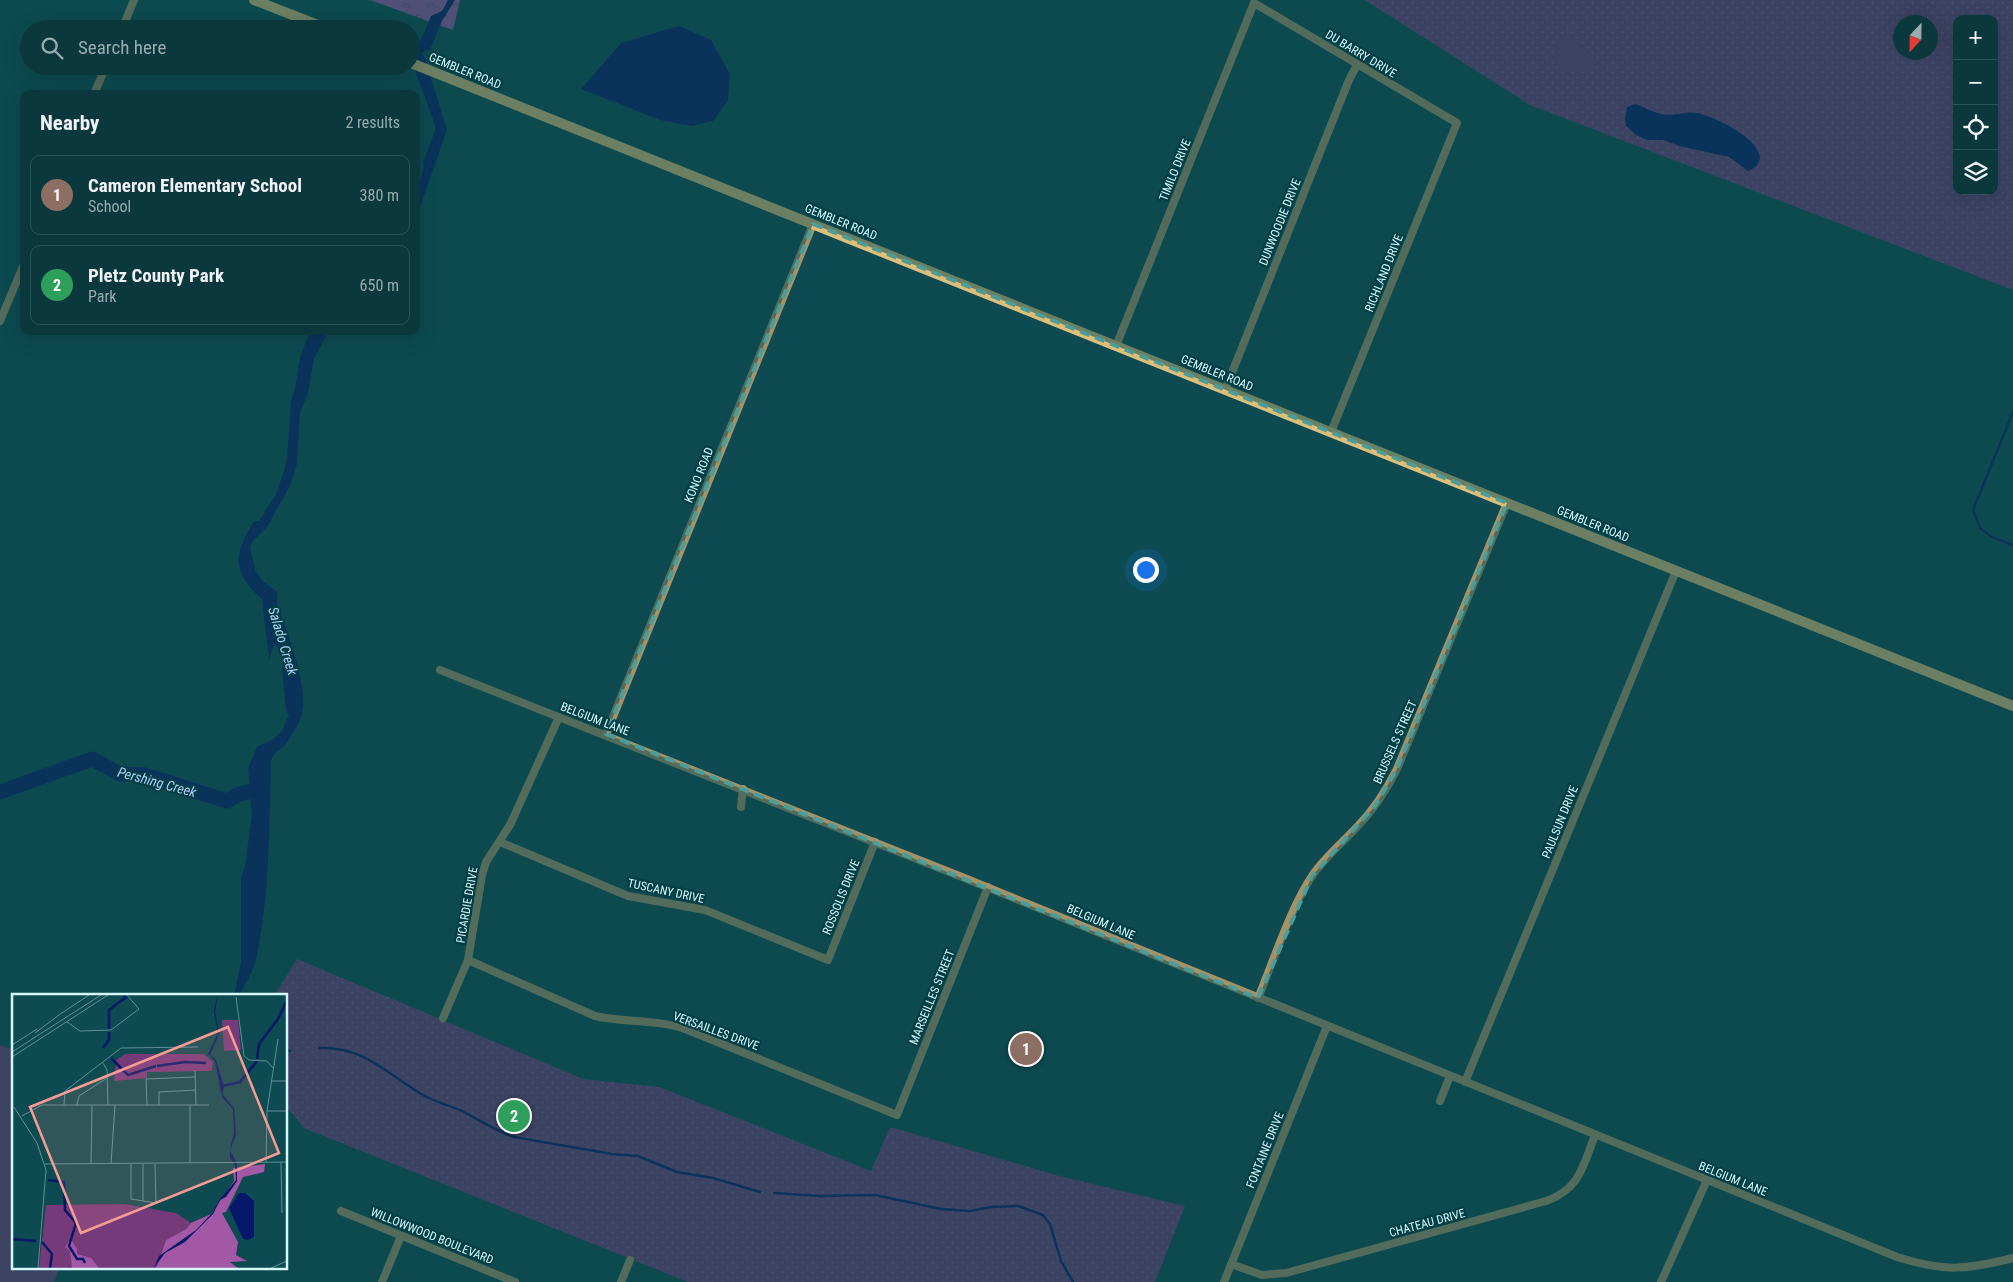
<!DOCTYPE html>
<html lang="en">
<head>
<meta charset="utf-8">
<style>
	:root { --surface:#0a383d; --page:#133f44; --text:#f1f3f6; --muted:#99acb0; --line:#2a5257; --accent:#d6ab8b }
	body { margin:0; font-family:"Roboto Condensed",sans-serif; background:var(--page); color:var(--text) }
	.controls { position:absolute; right:15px; top:15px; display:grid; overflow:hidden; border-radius:10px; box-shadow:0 5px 20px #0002 }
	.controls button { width:45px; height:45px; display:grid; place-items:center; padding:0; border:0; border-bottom:1px solid var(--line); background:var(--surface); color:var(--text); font:25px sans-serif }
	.compass { position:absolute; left:1893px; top:15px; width:45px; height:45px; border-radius:50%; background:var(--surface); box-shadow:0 5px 20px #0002; rotate:202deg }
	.you { position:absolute; left:1145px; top:569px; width:18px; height:18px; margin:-12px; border:4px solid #fff; border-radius:50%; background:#1a73e8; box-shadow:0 0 0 8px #1a73e833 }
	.badge { display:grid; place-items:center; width:32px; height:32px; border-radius:50%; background:var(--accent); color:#fff; font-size:16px; font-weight:700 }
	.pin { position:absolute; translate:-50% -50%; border:2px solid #fff; box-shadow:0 1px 5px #0006 }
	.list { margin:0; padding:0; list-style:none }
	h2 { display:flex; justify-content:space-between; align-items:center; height:65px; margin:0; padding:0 20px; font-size:21px }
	h2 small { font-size:16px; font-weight:400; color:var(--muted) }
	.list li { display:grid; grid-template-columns:32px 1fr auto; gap:15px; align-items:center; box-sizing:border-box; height:80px; margin:0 10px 10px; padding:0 10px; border:1px solid var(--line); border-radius:10px }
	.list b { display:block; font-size:19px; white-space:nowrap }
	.list p { margin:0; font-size:16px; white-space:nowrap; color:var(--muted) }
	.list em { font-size:16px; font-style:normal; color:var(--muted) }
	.icon { flex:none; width:28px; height:28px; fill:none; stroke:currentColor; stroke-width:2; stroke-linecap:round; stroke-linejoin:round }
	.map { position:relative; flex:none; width:2013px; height:1282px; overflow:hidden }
	.search { position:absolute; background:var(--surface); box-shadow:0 5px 20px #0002; left:20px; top:20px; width:400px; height:55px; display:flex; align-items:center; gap:12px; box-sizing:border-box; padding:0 18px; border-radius:28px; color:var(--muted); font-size:19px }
	.panel { position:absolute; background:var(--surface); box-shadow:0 5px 20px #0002; left:20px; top:90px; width:400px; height:245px; border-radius:10px }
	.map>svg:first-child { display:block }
	.grass { fill:url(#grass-dots); fill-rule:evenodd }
	.forest { fill:url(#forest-crowns) }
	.garden { fill:#763979 }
	.water { fill:#07186b }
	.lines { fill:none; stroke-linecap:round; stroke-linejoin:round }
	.stream { stroke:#07186b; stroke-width:2.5 }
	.river { stroke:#07186b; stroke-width:15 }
	.street { stroke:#a69267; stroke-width:8 }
	.secondary { stroke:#dfbf78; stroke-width:10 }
	.marked { fill:none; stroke:#4a9d99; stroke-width:4; stroke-dasharray:10 6; stroke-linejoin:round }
	.labels { text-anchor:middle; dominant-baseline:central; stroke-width:4.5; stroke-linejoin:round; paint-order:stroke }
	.street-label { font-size:12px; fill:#d5f9fd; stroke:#003f46 }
	.water-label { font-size:14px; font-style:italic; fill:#b6cbf9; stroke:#003f46 }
	.inset-river { fill:none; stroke:#07186b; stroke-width:2.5 }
	.inset-road { fill:none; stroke:#5d9096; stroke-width:1 }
	.view { fill:#f59c93; fill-opacity:0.15; stroke:#f59c93; stroke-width:2.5 }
	.inset-edge { fill:none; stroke:#d5f9fd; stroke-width:2.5 }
</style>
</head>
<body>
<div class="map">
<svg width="2013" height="1282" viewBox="0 0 2013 1282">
	<defs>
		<pattern id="grass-dots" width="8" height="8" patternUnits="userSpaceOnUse" patternTransform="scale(1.25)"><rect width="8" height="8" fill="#763979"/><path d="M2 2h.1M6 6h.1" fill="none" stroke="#89568d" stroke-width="1.8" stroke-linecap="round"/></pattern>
		<pattern id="forest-crowns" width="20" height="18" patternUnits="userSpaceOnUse" patternTransform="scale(1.25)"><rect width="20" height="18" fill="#a358a6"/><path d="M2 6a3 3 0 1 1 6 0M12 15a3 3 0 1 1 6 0" fill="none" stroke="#76527e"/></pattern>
	</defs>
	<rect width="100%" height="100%" fill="#0d4a51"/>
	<path class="grass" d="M1365,0H2013V290L1530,105ZM1957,19H1994V191H1957ZM1900,22H1930V52H1900Z
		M297,959L583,1079L659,1087L871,1171L890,1127L1063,1177L1185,1206L1155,1282H688L304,1128L286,1106V996H274Z"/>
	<path class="forest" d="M370,0H460L453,30Z"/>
	<path class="garden" d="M1569,37L1575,41L1584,54L1593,61L1594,65L1589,70L1568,68L1557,59C1553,48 1556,38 1569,37Z
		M0,1045L14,1050V1268H60L54,1282H0Z"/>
	<path class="water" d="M448,0H455L442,21L430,50L424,51L422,54L425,58L447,130L416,218V193L424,167L423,162L435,131V125L411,60V54L422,38L431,16L442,11Z
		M679,26L711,40L730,74L728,101L713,121L692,126L660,120L581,89L621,43Z
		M1635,104C1644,107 1652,112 1661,114C1673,117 1685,111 1696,113C1712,115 1761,139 1760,158C1759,165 1754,169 1748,171L1729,157L1679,146L1664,140H1647L1636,135L1626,126L1625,118L1627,107Z
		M329,331L314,359L308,394L300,412L297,464L290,486L267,527L252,542L250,547L255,570L262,580L277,592V604C287,632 312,693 300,720C296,728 291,737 286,744C279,752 275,749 271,761C269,827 270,895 256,960C253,973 244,984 240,996H234L241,963V877L245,866L252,814L248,768L257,747C264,743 277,738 282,731C285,726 285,720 289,715L286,710L282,669L284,662V657L275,644L269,659L262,599C231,573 234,553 254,521H259L276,494L284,471L287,457L291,401L295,388L300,357L310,332Z"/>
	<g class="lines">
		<path class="stream" d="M2013,412L1973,510L1980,528L1992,537L2013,545
			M319,1048C364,1046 387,1074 423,1095C435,1102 449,1105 462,1111C479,1120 496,1131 514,1137L612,1154L638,1156L677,1172L713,1178L760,1192
			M286,1050L290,1051
			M774,1193L820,1196L875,1195L941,1209L970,1211L991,1207L1018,1206L1043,1215L1050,1224L1061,1261L1073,1282"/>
		<path class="river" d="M0,792L92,759L120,774L145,775L227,801L237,795L259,789"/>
		<path class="street" d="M122,29L134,0
			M94,94L106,66
			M0,321L24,264
			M1116,346L1254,3L1457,123L1331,432
			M1225,390L1349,80L1357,65
			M440,670L962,877L1897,1257C1944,1272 1966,1270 2013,1258
			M606,734L813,224
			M741,807L743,789
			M500,842L628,896L705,910L828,960L875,842
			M468,960L595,1016C625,1023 656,1019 685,1029L897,1115L988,887
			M1258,998C1274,960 1290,909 1312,876C1324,858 1341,844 1356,828C1373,811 1386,791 1397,769L1507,503
			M443,1018L468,960L482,875L486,862L510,825L559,717
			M1465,1082L1676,571
			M1440,1101L1450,1076
			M341,1211L515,1282
			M1231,1264L1262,1275L1286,1273L1546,1201C1580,1189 1583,1166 1595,1135
			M382,1282L401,1236
			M621,1282L630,1260
			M1224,1282L1327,1026
			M1661,1282L1707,1180"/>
		<path class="secondary" d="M254,0L328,29
			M411,63L2013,706"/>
	</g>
	<path d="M0 0H2013V1282H0ZM813,224L1507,503L1397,769L1375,806L1312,876L1258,998L606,734Z" fill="#0d4a51" fill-opacity=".55" fill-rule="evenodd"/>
	<path class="marked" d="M813,224L1507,503L1397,769L1375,806L1312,876L1258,998L606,734Z"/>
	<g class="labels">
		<g class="street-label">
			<text transform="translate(1361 54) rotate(31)">DU BARRY DRIVE</text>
			<text transform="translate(465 71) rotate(22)">GEMBLER ROAD</text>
			<text transform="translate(1175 170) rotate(-68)">TIMILO DRIVE</text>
			<text transform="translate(841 222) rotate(22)">GEMBLER ROAD</text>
			<text transform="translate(1280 222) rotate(-68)">DUNWOODIE DRIVE</text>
			<text transform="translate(1384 273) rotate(-68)">RICHLAND DRIVE</text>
			<text transform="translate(1217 373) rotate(22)">GEMBLER ROAD</text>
			<text transform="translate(699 475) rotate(-68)">KONO ROAD</text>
			<text transform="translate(1593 524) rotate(22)">GEMBLER ROAD</text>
			<text transform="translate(595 719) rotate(21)">BELGIUM LANE</text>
			<text transform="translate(1395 742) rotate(-66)">BRUSSELS STREET</text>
			<text transform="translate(1560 822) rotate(-68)">PAULSUN DRIVE</text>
			<text transform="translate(666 891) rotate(12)">TUSCANY DRIVE</text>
			<text transform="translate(841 897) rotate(-68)">ROSSOLIS DRIVE</text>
			<text transform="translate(467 905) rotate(-80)">PICARDIE DRIVE</text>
			<text transform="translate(1101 922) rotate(23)">BELGIUM LANE</text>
			<text transform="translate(932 997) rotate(-68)">MARSEILLES STREET</text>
			<text transform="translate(716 1031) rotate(20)">VERSAILLES DRIVE</text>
			<text transform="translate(1265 1150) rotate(-68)">FONTAINE DRIVE</text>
			<text transform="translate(1733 1179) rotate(22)">BELGIUM LANE</text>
			<text transform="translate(1427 1223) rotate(-15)">CHATEAU DRIVE</text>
			<text transform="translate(432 1236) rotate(22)">WILLOWWOOD BOULEVARD</text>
		</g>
		<g class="water-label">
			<text transform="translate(283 641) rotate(73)">Salado Creek</text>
			<text transform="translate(157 782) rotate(15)">Pershing Creek</text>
		</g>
	</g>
	<g transform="translate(12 994)">
		<rect width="275" height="275" fill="#0d4a51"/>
		<path d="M113,60H192L201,68L200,77L135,78V84L102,87L104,66ZM112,210L164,219L179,229L174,235L154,246L144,274H27L34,211Z" fill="#763979"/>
		<path d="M253,170L252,178L231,183L214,218L210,219L226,248L224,261L235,267L218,268L226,274H144L154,246L174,235L179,229L199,220L222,187L221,174ZM57,247H60L65,255V260L79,264L87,274H60L58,257L53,253Z" fill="#a358a6"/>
		<path d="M210,26H226L229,56L212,57Z" fill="#763979"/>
		<path d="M206,1L203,17L207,40L198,61L204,66L212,93L210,100L222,114L224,141L218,156L225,170V187L214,203L208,206L201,220L173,248L153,259L142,274L147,262L184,236L200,219L208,205L224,186L223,171L218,164V155L222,139L221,115L210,103L203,67L196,60L206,39L202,16ZM227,199H233L242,207V243L236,246L231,245L217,214Z" fill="#07186b"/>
		<path class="inset-river" d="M97,35V16L114,3L112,1M91,54L97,46V38M99,64L116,81L144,72M245,65L247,50L266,25L275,6M145,72L173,68L194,69M210,92L228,88L245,67M36,186L52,188L53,216L64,229L57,252L65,265H71L73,269M0,245L24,247M30,248L40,260L38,274"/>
		<path class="inset-road" d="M224,3L232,62L237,66L255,67L261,74M50,19L77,1M55,28L68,37L99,36L127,15L115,1M23,39L51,18M0,51L25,35M0,58L89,1M0,63L96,1M91,69L95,76L96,111M183,76L184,111M259,87H275M52,111L53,97L109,54L186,53M65,111L67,102L95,84M135,111L134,85L183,83M147,111V98L184,96M2,113L25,149L34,176L26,274M255,117H275M10,122L30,111H197M178,168V111M269,168L270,219M254,169L255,117L266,45M33,170L275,168M79,170L80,111M99,170L103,111M119,170V205L144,209L143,170M131,207V170M259,274L275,267"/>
		<path class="view" d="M216,33L267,159L69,239L18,113Z"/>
		<rect width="275" height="275" class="inset-edge"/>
	</g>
</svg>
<div class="controls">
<button>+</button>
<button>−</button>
<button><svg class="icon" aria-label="locate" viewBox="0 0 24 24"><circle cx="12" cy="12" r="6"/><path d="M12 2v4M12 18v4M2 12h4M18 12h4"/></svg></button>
<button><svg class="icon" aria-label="layers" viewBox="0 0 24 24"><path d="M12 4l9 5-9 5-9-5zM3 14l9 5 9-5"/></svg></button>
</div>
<svg class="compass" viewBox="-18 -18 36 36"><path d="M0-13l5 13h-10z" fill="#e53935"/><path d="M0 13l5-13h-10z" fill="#99acb0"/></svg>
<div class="you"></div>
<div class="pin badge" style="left:1026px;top:1049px;background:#8d6e63">1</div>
<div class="pin badge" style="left:514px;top:1116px;background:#2e9e5b">2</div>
<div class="search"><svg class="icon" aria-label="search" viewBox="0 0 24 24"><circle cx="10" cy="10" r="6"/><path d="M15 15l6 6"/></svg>Search here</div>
<section class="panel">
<h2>Nearby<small>2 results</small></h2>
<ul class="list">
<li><span class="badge" style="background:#8d6e63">1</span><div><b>Cameron Elementary School</b><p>School</p></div><em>380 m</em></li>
<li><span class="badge" style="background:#2e9e5b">2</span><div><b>Pletz County Park</b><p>Park</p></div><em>650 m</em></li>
</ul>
</section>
</div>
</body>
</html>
